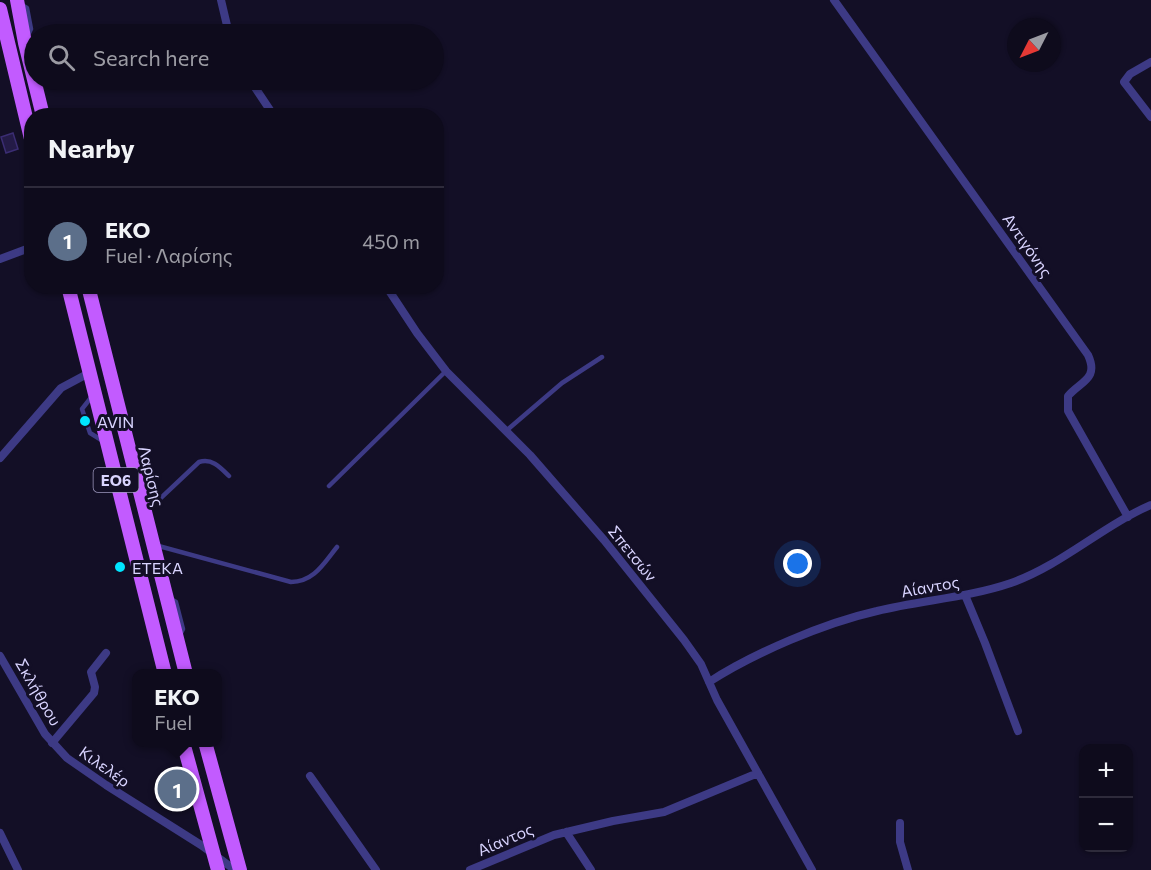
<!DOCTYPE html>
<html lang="en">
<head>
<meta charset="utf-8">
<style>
	:root { --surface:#0e0b1c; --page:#171425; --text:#f1f3f6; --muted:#9b9ba3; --line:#2e2b3b; --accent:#b45309 }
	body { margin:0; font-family:Commissioner,sans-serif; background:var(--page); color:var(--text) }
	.controls { position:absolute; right:18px; bottom:18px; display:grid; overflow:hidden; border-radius:12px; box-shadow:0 2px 4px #0004 }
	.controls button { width:54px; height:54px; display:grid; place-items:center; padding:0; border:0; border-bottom:2px solid var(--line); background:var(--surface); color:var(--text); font:30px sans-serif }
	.compass { position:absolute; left:1007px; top:18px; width:54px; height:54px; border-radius:50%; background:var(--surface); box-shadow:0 2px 4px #0004; rotate:228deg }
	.you { position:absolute; left:798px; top:564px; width:21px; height:21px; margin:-15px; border:4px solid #fff; border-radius:50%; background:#1a73e8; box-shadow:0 0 0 9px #1a73e833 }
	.badge { display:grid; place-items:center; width:39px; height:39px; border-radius:50%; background:var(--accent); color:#fff; font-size:20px; font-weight:700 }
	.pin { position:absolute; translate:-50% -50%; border:3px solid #fff; box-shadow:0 2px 6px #0006 }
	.popup { position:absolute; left:132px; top:669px; width:90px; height:78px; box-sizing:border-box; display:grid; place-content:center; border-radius:12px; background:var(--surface); filter:drop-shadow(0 2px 4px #0005); font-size:20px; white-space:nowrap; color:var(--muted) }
	.popup b { font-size:22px; color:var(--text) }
	.popup::after { content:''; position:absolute; left:50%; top:100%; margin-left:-12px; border:12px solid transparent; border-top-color:var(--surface) }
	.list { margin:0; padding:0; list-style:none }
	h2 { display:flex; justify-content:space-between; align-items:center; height:78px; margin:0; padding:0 24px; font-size:26px }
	h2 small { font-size:20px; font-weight:400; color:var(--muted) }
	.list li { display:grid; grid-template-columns:39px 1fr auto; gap:18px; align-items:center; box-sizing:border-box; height:108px; padding:0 24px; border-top:2px solid var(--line) }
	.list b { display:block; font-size:22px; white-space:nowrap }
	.list p { margin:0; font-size:20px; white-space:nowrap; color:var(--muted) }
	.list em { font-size:20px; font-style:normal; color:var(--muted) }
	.icon { flex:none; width:33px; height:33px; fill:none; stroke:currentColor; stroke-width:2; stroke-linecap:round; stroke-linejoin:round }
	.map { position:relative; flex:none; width:1151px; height:870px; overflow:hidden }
	.search { position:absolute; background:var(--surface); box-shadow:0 2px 4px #0004; left:24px; top:24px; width:420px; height:66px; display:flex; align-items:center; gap:15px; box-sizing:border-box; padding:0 21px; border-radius:33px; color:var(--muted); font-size:22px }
	.panel { position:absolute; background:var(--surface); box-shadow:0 2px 4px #0004; left:24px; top:108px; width:420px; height:186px; border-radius:24px }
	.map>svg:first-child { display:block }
	.building { fill:#241b47; stroke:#3b2d73; stroke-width:1.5 }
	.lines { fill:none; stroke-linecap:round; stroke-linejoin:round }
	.service { stroke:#3d3a85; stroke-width:4.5 }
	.minor { stroke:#3d3a85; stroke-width:8 }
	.primary { stroke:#c25bff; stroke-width:14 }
	.poi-dot { fill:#00e5ff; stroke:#130f26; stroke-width:2 }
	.labels { text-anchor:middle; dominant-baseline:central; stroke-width:6; stroke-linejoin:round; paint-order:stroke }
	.shield { fill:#130f26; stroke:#9e99be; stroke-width:1.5 }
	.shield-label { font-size:15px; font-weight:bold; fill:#d9d4ff }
	.street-label { font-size:16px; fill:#d9d4ff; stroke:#130f26 }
	.poi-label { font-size:16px; fill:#d9d4ff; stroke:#130f26; text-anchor:start }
</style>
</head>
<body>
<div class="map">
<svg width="1151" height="870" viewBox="0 0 1151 870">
	<rect width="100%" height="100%" fill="#130f26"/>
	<path class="building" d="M13,133L18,149L6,153L1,137Z
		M181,780L185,797L173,800L169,783Z"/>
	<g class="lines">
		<path class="service" d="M22,5L27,8L31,29L27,37
			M93,395L82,409L90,433L103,441
			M506,431L562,383L602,357
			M329,486L446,371
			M146,512L199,462C212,458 220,467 229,476
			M155,545L291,582C314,582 324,563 337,547
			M171,599L176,602L183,629L180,635"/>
		<path class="minor" d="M221,0L229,34
			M834,0L1088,355C1099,379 1081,381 1068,396V411L1128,517
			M1151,62L1130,74L1124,82L1151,117
			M250,80L274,116
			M0,259L32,247
			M386,286L417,333L446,371L530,455L604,540L684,640L701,664L717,700L812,870
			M0,458L61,388L89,373
			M965,595L985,643L1018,731
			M0,656L45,734L67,758L106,785L201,845L235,870
			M709,682C754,653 824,623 877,611C921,600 967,598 1011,583C1062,565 1102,526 1151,505
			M52,743L94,693L95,687L91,672L106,653
			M310,776L376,870
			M900,823V842L908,870
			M566,832L591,870
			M0,833L18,870
			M470,870L554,835L613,821L664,812L758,773"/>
		<path class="primary" d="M17,0L25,43L43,116
			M0,9L32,143
			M68,286L165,674
			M88,286L186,674
			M183,742L218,870
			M205,742L240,870"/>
	</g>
	<g class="poi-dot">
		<circle cx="85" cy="421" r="6"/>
		<circle cx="120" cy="567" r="6"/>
	</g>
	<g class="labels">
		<rect class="shield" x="93.5" y="468" width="45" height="24" rx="4.5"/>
		<g class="shield-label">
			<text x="116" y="480">ΕΟ6</text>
		</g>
		<g class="street-label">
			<text transform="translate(1028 245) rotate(55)">Αντιγόνης</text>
			<text transform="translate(152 476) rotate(76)">Λαρίσης</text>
			<text transform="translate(633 553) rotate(51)">Σπετσών</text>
			<text transform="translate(930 586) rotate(-10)">Αίαντος</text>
			<text transform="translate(39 692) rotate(60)">Σκλήθρου</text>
			<text transform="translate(105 766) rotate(35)">Κιλελέρ</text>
			<text transform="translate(505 839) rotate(-23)">Αίαντος</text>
		</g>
		<g class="poi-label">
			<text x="97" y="421">AVIN</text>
			<text x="132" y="567">ΕΤΕΚΑ</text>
		</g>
	</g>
</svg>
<div class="controls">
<button>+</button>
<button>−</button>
</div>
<svg class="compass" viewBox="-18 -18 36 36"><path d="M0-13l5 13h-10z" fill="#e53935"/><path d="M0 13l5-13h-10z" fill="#9b9ba3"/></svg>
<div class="you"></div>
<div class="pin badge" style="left:177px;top:789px;background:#5c6f8a">1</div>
<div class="popup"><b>EKO</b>Fuel</div>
<div class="search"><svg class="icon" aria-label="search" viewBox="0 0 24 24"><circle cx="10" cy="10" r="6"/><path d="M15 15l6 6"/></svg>Search here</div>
<section class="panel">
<h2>Nearby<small></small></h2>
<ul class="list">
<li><span class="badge" style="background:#5c6f8a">1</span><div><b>EKO</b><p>Fuel · Λαρίσης</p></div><em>450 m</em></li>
</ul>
</section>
</div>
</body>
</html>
